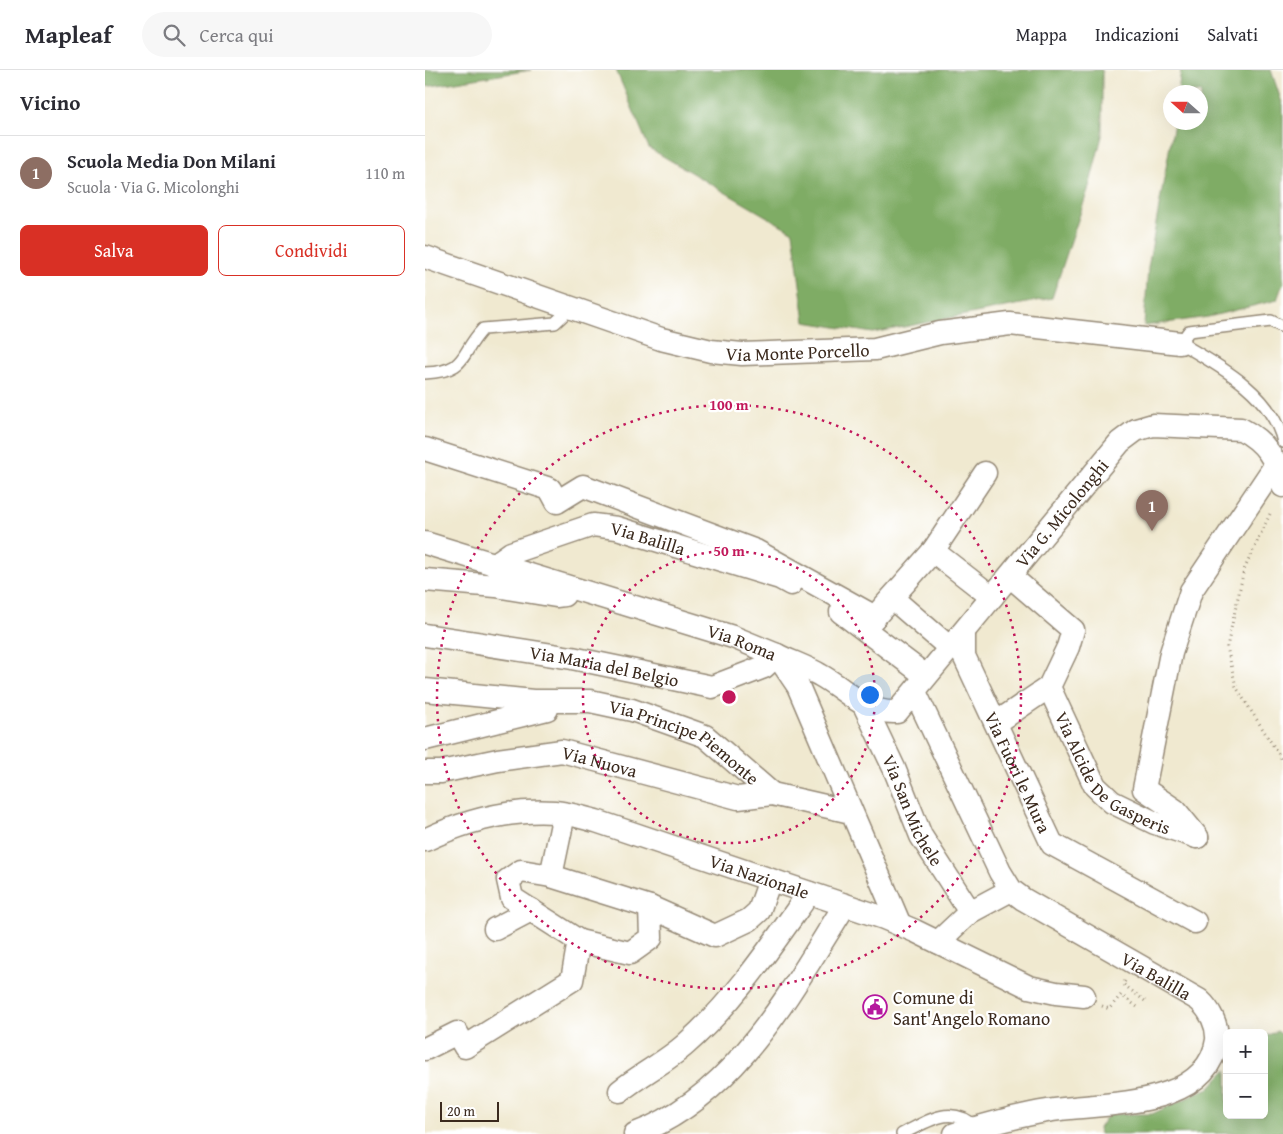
<!DOCTYPE html>
<html lang="it">
<head>
<meta charset="utf-8">
<style>
	:root { --surface:#fff; --page:#f7f7f7; --text:#2b2b33; --muted:#7c7c81; --line:#e1e1e2; --accent:#d93025 }
	body { margin:0; font-family:"Gentium Book Plus",serif; background:var(--page); color:var(--text) }
	.controls { position:absolute; right:15px; bottom:15px; display:grid; overflow:hidden; border-radius:8px; box-shadow:0 5px 20px #0002 }
	.controls button { width:45px; height:45px; display:grid; place-items:center; padding:0; border:0; border-bottom:1px solid var(--line); background:var(--surface); color:var(--text); font:25px sans-serif }
	.compass { position:absolute; left:738px; top:15px; width:45px; height:45px; border-radius:50%; background:var(--surface); box-shadow:0 5px 20px #0002; rotate:291deg }
	.scale { position:absolute; left:15px; bottom:12px; width:59px; box-sizing:border-box; padding-left:5px; border:2px solid #3b2a1e; border-top:0; font-size:14px; line-height:18px; white-space:nowrap; color:#3b2a1e; -webkit-text-stroke:4px #fff; paint-order:stroke }
	.you { position:absolute; left:444px; top:624px; width:18px; height:18px; margin:-12px; border:4px solid #fff; border-radius:50%; background:#1a73e8; box-shadow:0 0 0 8px #1a73e833 }
	.badge { display:grid; place-items:center; width:32px; height:32px; border-radius:50%; background:var(--accent); color:#fff; font-size:16px; font-weight:700 }
	.pin { position:absolute; translate:-50% -41px; filter:drop-shadow(0 1px 2px #0008) }
	.pin::after { content:''; position:absolute; top:26px; width:18px; height:15px; background:inherit; clip-path:polygon(0 0,100% 0,50% 100%) }
	.list { margin:0; padding:0; list-style:none }
	h2 { display:flex; justify-content:space-between; align-items:center; height:65px; margin:0; padding:0 20px; font-size:21px }
	h2 small { font-size:16px; font-weight:400; color:var(--muted) }
	.list li { display:grid; grid-template-columns:32px 1fr auto; gap:15px; align-items:center; box-sizing:border-box; height:75px; padding:0 20px; border-top:1px solid var(--line) }
	.list b { display:block; font-size:19px; white-space:nowrap }
	.list p { margin:0; font-size:16px; white-space:nowrap; color:var(--muted) }
	.list em { font-size:16px; font-style:normal; color:var(--muted) }
	.actions { display:flex; gap:10px; padding:15px 20px }
	.actions a { flex:1; padding:11px 0; border:1px solid var(--accent); border-radius:8px; text-align:center; font-size:18px; color:var(--accent) }
	.actions .main { background:var(--accent); color:#fff }
	.icon { flex:none; width:28px; height:28px; fill:none; stroke:currentColor; stroke-width:2; stroke-linecap:round; stroke-linejoin:round }
	.map { position:relative; flex:none; width:858px; height:1064px; overflow:hidden }
	header { display:flex; align-items:center; gap:30px; box-sizing:border-box; height:70px; padding:0 25px; background:var(--surface); border-bottom:1px solid var(--line) }
	header strong { font-size:24px }
	nav { display:flex; gap:28px; margin-inline-start:auto; font-size:18px }
	.search { width:350px; height:45px; background:var(--page); display:flex; align-items:center; gap:12px; box-sizing:border-box; padding:0 18px; border-radius:28px; color:var(--muted); font-size:19px }
	main { display:flex }
	aside { flex:1; background:var(--surface) }
	.map>svg:first-child { display:block }
	.forest { fill:#7fac65; stroke:#5d6b42 }
	.lines { fill:none; stroke-linecap:round; stroke-linejoin:round }
	.service-casing { stroke:#968a77; stroke-width:14 }
	.minor-casing { stroke:#968a77; stroke-width:25 }
	.path { stroke:#968a77; stroke-width:3; stroke-dasharray:1 4; stroke-linecap:butt }
	.service { stroke:#fff; stroke-width:11 }
	.minor { stroke:#fff; stroke-width:22 }
	.ring { fill:none; stroke:#c2185b; stroke-width:2.5; stroke-dasharray:2.5 5 }
	.labels { text-anchor:middle; dominant-baseline:central; stroke-width:4.5; stroke-linejoin:round; paint-order:stroke }
	.street-label { font-size:18px; fill:#3b2a1e; stroke:#fff }
	.poi-label { font-size:18px; fill:#3b2a1e; stroke:#fff; text-anchor:start }
	.centre { fill:#c2185b; stroke:#fff; stroke-width:2.5 }
	.ring-label { font-size:15px; text-anchor:middle; font-weight:bold; fill:#c2185b; stroke:#fff; stroke-width:4.5; stroke-linejoin:round; paint-order:stroke }
</style>
</head>
<body>
<header>
<strong>Mapleaf</strong>
<div class="search"><svg class="icon" aria-label="search" viewBox="0 0 24 24"><circle cx="10" cy="10" r="6"/><path d="M15 15l6 6"/></svg>Cerca qui</div>
<nav><a>Mappa</a><a>Indicazioni</a><a>Salvati</a></nav>
</header>
<main>
<aside>
<h2>Vicino<small></small></h2>
<ul class="list">
<li><span class="badge" style="background:#8d6e63">1</span><div><b>Scuola Media Don Milani</b><p>Scuola · Via G. Micolonghi</p></div><em>110 m</em></li>
</ul>
<div class="actions"><a class="main">Salva</a><a>Condividi</a></div>
</aside>
<div class="map">
<svg width="858" height="1064" viewBox="0 0 858 1064">
	<rect width="100%" height="100%" fill="#fff"/>
	<filter id="ink" filterUnits="userSpaceOnUse"><feTurbulence type="fractalNoise" baseFrequency=".02" numOctaves="2"/><feDisplacementMap in="SourceGraphic" scale="10" xChannelSelector="R" yChannelSelector="G"/><feConvolveMatrix kernelMatrix="1 2 1 2 8 2 1 2 1" color-interpolation-filters="sRGB"/></filter>
	<filter id="wash" filterUnits="userSpaceOnUse"><feTurbulence type="fractalNoise" baseFrequency=".0096" numOctaves="4" result="noise"/><feDisplacementMap in="SourceGraphic" scale="20" xChannelSelector="R" yChannelSelector="G"/><feGaussianBlur stdDeviation="1.12" result="paint"/><feColorMatrix in="noise" values="0 0 0 0 0 0 0 0 0 0 0 0 0 0 0 0 0 1.4 0 .05"/><feComposite in="paint" operator="in"/></filter>
	<g filter="url(#wash)">
		<rect width="100%" height="100%" fill="#f0e9d0"/>
		<path class="forest" d="M0,0H106L0,17Z
			M191,0H677V66L664,117L627,228L448,263L380,252L368,162L224,78Z
			M756,0H846L858,36V213L852,230L783,247L719,256L723,198L749,53L776,52V22H753Z
			M852,961L858,965V1063L675,1064L674,1058L684,1044H727L784,1018L802,999V1045H839V967Z"/>
	</g>
	<g filter="url(#ink)">
		<g class="lines">
			<g class="service-casing">
				<path id="service" d="M858,257L846,251L764,261L755,273C795,296 847,324 858,372
					M0,303C44,301 34,284 58,259L130,253L147,237
					M477,1064C504,1051 526,1033 552,1058"/>
			</g>
			<g class="minor-casing">
				<g id="minor">
					<path id="s1" d="M0,187L236,269L286,281L317,284L450,279L515,263L585,254L755,273"/>
					<path d="M0,379L125,419L132,432L158,416L331,481L450,547"/>
					<path id="s2" d="M0,473L308,567L352,585L373,616L475,855"/>
					<path d="M508,481L567,527"/>
					<path id="s3" d="M69,495L86,483L168,455L192,458L355,508L366,514"/>
					<path d="M0,510L71,516L131,526L139,525"/>
					<path d="M467,528L525,578"/>
					<path d="M416,542L501,606"/>
					<path d="M440,558L508,481L560,403"/>
					<path id="s4" d="M539,562V586L627,774L770,852"/>
					<path id="s5" d="M0,565L147,588L287,617L339,597L352,585C366,592 382,597 395,605C421,619 440,644 472,642L695,372L711,360L728,355L816,359C841,372 851,389 858,416"/>
					<path id="s6" d="M624,617L670,716L687,732L730,753L772,767"/>
					<path id="s7" d="M0,620L108,631H165L207,640L280,666L347,724"/>
					<path id="s8" d="M490,622L575,802L586,820L598,829L774,930C785,940 793,955 792,970C782,1041 673,1032 622,1041C591,1046 560,1055 530,1064"/>
					<path id="s9" d="M439,635L469,698L496,766L545,842"/>
					<path d="M571,653L624,617L643,577L648,560L585,506"/>
					<path d="M0,669L122,639"/>
					<path id="s10" d="M0,702H16L73,690L137,681L313,728L347,724L426,742"/>
					<path d="M139,744L126,806L225,837L290,866L324,850L334,841L345,810"/>
					<path d="M772,767L750,740L719,719L746,583L766,521L852,393"/>
					<path id="s11" d="M0,770C40,751 85,739 130,742C144,743 158,748 171,751L459,848L490,861L604,917L631,923L659,926"/>
					<path d="M126,806L96,801L83,810L87,828L154,871L205,883L226,868L225,837"/>
					<path d="M70,859L106,840"/>
					<path d="M513,872L545,842L586,820"/>
					<path d="M0,979L32,963L40,977L147,910L154,871"/>
					<path d="M195,1021C216,1004 241,992 261,974C310,931 347,875 384,823"/>
					<path d="M210,1064C311,1026 365,922 420,835"/>
				</g>
			</g>
			<path class="path" d="M845,444L819,500L802,577L811,617L858,691
				M700,911L698,914L720,931
				M677,936L684,939L696,925L715,939"/>
			<use href="#service" class="service"/>
			<use href="#minor" class="minor"/>
		</g>
	</g>
	<g class="ring">
		<circle cx="304" cy="627" r="146"/>
		<circle cx="304" cy="627" r="292"/>
	</g>
	<defs>
		<g id="civic-ring" transform="scale(1.25)"><circle r="9.5" fill="#fff" stroke="#b5179e" stroke-width="1.5"/><path d="M-.6-6.5H3V-4.5H.6V-3L4-1V1h2V6H-6V1h2V-1L-.6-3ZM-1.2 2.5V6h2.4V2.5Z" fill="#b5179e"/></g>
	</defs>
	<g fill-rule="evenodd">
		<use href="#civic-ring" x="450" y="937"/>
	</g>
	<g class="labels">
		<g class="street-label">
			<text stroke="none"><textPath href="#s1" startOffset="388">Via Monte Porcello</textPath></text>
			<text stroke="none"><textPath href="#s5" startOffset="758">Via G. Micolonghi</textPath></text>
			<text stroke="none"><textPath href="#s3" startOffset="164">Via Balilla</textPath></text>
			<text stroke="none"><textPath href="#s2" startOffset="332">Via Roma</textPath></text>
			<text stroke="none"><textPath href="#s5" startOffset="182">Via Maria del Belgio</textPath></text>
			<text stroke="none"><textPath href="#s7" startOffset="270">Via Principe Piemonte</textPath></text>
			<text stroke="none"><textPath href="#s10" startOffset="178">Via Nuova</textPath></text>
			<text stroke="none"><textPath href="#s6" startOffset="112">Via Alcide De Gasperis</textPath></text>
			<text stroke="none"><textPath href="#s4" startOffset="152">Via Fuori le Mura</textPath></text>
			<text stroke="none"><textPath href="#s9" startOffset="116">Via San Michele</textPath></text>
			<text stroke="none"><textPath href="#s11" startOffset="349">Via Nazionale</textPath></text>
			<text stroke="none"><textPath href="#s8" startOffset="389">Via Balilla</textPath></text>
		</g>
		<g class="poi-label">
			<text x="468" y="927">Comune di<tspan x="468" dy="21">Sant'Angelo Romano</tspan></text>
		</g>
	</g>
	<circle cx="304" cy="627" r="8" class="centre"/>
	<g class="ring-label">
		<text x="304" y="340">100 m</text>
		<text x="304" y="486">50 m</text>
	</g>
</svg>
<div class="controls">
<button>+</button>
<button>−</button>
</div>
<svg class="compass" viewBox="-18 -18 36 36"><path d="M0-13l5 13h-10z" fill="#e53935"/><path d="M0 13l5-13h-10z" fill="#7c7c81"/></svg>
<div class="scale">20 m</div>
<div class="you"></div>
<div class="pin badge" style="left:727px;top:461px;background:#8d6e63">1</div>
</div>
</main>
</body>
</html>
